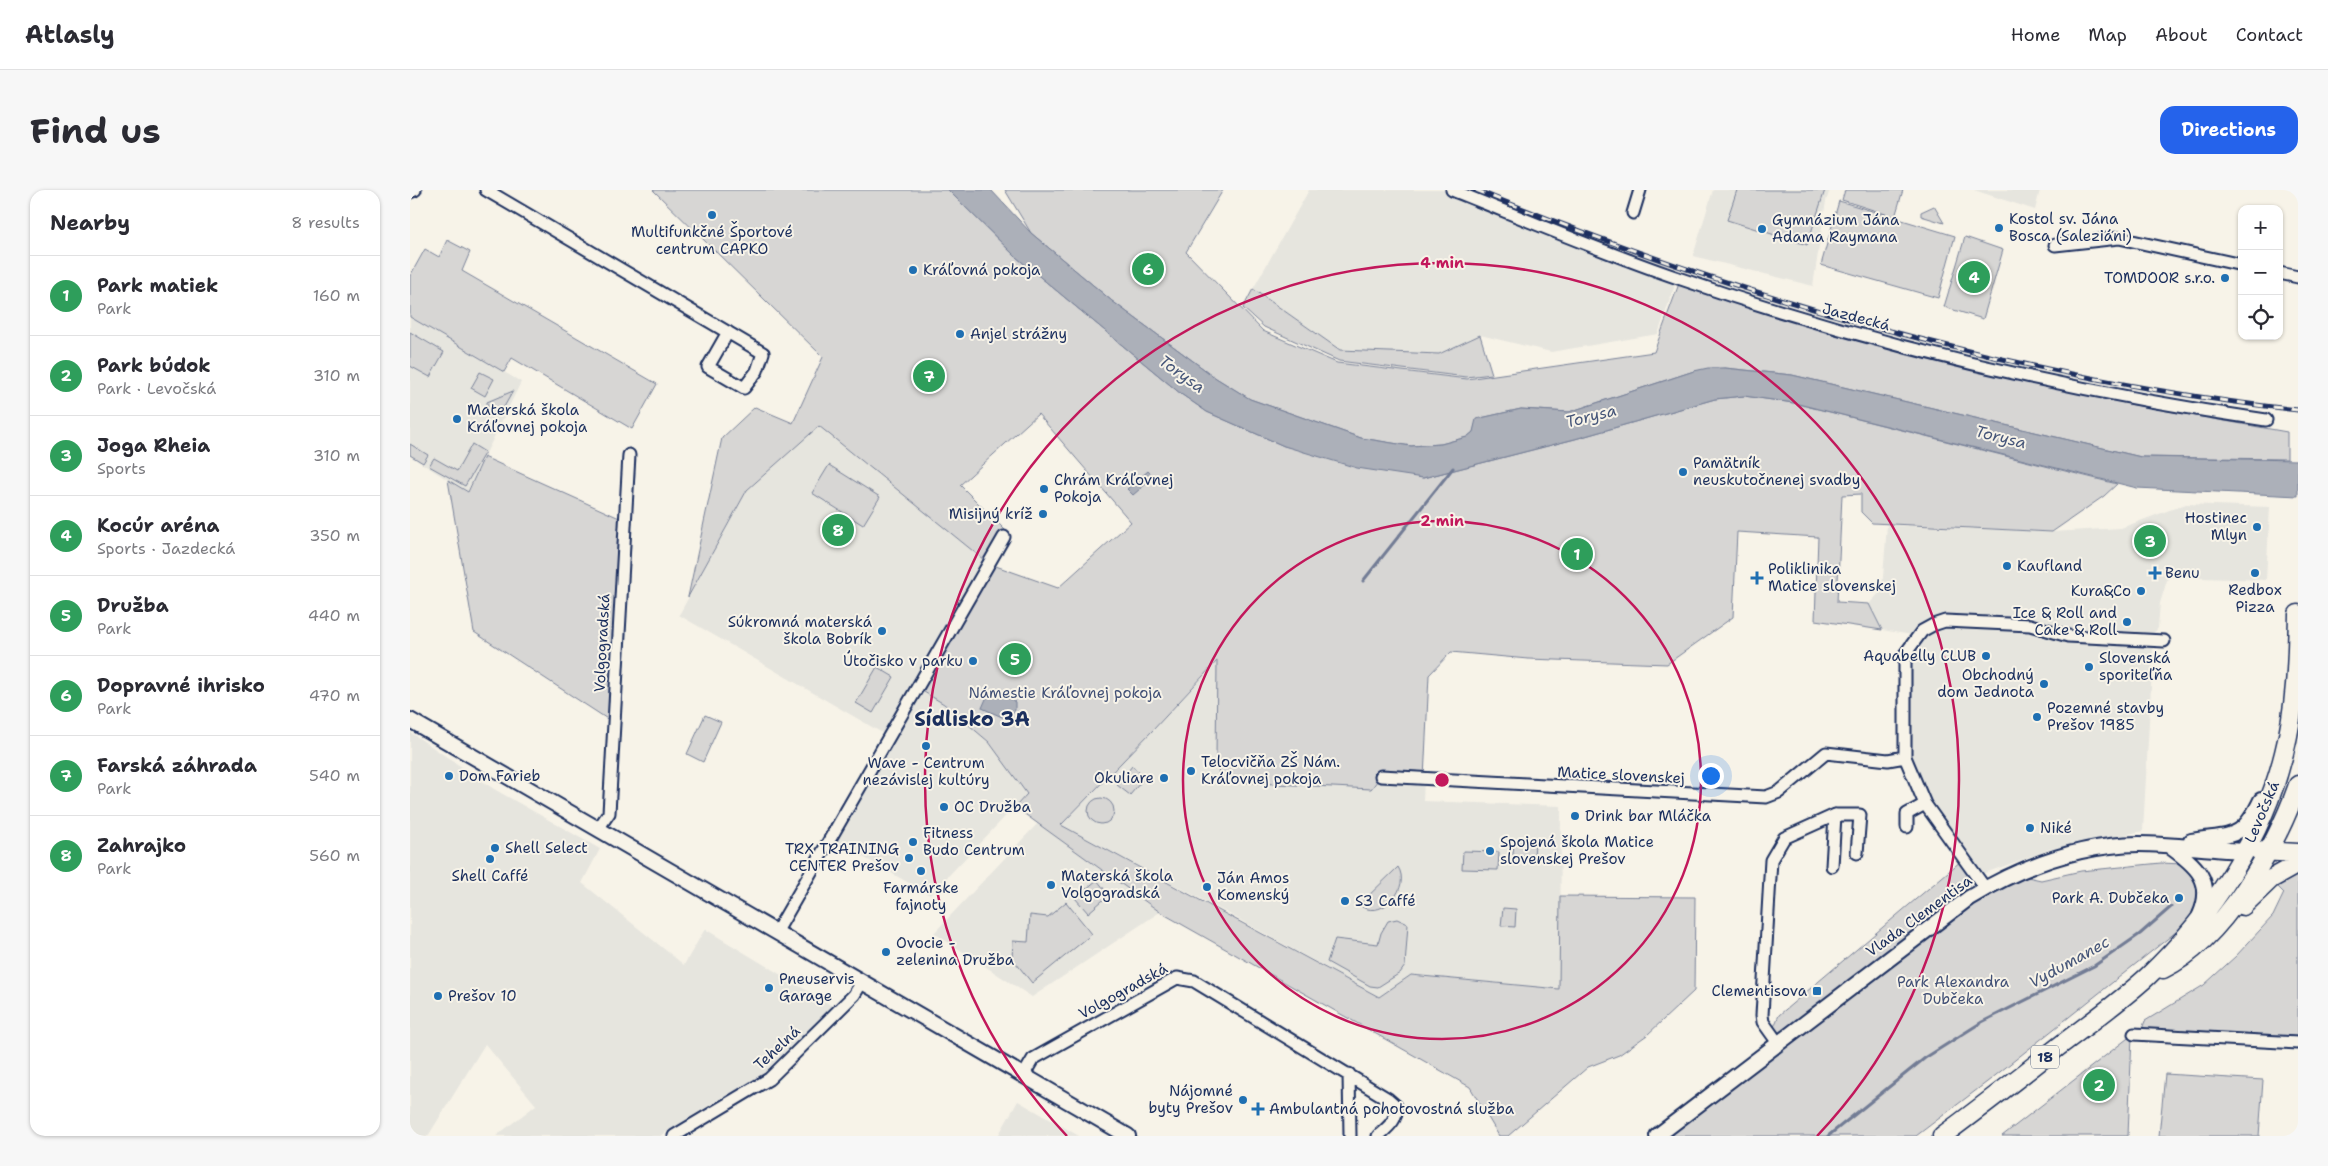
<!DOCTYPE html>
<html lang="en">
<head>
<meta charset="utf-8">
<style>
	:root { --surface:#fff; --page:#f7f7f7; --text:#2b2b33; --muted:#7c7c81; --line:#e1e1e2; --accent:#2563eb }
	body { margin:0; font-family:"Shantell Sans",sans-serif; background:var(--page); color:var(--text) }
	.controls { position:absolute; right:15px; top:15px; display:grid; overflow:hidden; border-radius:10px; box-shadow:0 1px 4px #0004 }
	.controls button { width:45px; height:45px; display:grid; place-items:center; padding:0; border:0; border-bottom:1px solid var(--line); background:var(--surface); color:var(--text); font:25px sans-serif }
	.you { position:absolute; left:1300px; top:585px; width:18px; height:18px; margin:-12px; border:4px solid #fff; border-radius:50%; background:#1a73e8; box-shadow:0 0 0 8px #1a73e833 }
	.badge { display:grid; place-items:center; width:32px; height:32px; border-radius:50%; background:var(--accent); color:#fff; font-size:16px; font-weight:700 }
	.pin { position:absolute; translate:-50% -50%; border:2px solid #fff; box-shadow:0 1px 5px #0006 }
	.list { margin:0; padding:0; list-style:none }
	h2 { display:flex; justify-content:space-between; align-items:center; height:65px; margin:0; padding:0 20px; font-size:21px }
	h2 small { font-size:16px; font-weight:400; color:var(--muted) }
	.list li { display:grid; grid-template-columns:32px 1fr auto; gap:15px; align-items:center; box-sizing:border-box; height:80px; padding:0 20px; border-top:1px solid var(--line) }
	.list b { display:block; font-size:19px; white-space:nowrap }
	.list p { margin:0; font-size:16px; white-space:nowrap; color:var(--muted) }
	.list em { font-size:16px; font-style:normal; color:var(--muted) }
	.icon { flex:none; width:28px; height:28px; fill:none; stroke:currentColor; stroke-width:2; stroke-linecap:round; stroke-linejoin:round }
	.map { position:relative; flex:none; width:1888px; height:946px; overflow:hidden; border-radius:15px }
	header { display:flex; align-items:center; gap:30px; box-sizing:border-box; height:70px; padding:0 25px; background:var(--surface); border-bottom:1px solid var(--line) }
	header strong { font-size:24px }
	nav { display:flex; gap:28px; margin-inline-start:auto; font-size:18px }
	.intro { display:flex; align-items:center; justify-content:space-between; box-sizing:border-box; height:120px; padding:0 30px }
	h1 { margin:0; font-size:35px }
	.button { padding:12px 22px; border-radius:15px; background:var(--accent); color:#fff; font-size:18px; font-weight:700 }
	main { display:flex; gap:30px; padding:0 30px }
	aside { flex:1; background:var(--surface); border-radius:15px; box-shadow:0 1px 4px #0004 }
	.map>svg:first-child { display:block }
	.built { fill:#e6e5de }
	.green { fill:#d7d6d4; stroke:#798299; fill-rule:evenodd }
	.water { fill:#acb0b9; stroke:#727c95 }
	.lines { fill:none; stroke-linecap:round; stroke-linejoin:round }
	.stream { stroke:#727c95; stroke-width:3 }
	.minor-casing { stroke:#1b2f5e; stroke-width:15 }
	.tertiary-casing { stroke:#1b2f5e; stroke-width:18 }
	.primary-casing { stroke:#1b2f5e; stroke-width:21 }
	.minor { stroke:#f7f3e8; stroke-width:11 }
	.tertiary { stroke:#f7f3e8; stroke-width:14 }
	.primary { stroke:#f7f3e8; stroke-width:18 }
	.rail-casing { stroke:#1b2f5e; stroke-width:5 }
	.rail { stroke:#f7f3e8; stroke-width:3; stroke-dasharray:9; stroke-linecap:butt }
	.ring { fill:none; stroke:#c2185b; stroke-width:2.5 }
	.poi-dot { fill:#1f6fb2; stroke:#f7f3e8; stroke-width:2 }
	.labels { text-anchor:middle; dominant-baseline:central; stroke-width:4; stroke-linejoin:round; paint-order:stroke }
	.shield { fill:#f7f3e8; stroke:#5d6a87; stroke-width:1 }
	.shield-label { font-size:14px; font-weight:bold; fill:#1b2f5e }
	.poi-label { font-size:15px; fill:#1b2f5e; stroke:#f7f3e8; text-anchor:start }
	.street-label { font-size:15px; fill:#1b2f5e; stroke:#f7f3e8 }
	.park-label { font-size:15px; fill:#415076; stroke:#f7f3e8 }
	.water-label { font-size:16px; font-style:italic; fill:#465679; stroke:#f7f3e8 }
	.district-label { font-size:20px; font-weight:bold; fill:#1b2f5e; stroke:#f7f3e8 }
	.centre { fill:#c2185b; stroke:#f7f3e8; stroke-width:2.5 }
	.ring-label { font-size:15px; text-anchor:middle; font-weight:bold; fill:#c2185b; stroke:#f7f3e8; stroke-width:4; stroke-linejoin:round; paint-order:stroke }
</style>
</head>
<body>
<header>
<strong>Atlasly</strong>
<nav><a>Home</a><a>Map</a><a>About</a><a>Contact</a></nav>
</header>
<div class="intro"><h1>Find us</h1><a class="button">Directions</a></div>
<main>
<aside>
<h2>Nearby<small>8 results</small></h2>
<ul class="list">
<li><span class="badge" style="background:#2e9e5b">1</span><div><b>Park matiek</b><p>Park</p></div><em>160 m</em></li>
<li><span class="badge" style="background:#2e9e5b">2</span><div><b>Park búdok</b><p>Park · Levočská</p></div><em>310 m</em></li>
<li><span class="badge" style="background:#2e9e5b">3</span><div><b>Joga Rheia</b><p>Sports</p></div><em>310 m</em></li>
<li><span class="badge" style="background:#2e9e5b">4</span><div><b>Kocúr aréna</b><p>Sports · Jazdecká</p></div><em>350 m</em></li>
<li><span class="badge" style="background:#2e9e5b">5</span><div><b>Družba</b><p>Park</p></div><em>440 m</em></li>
<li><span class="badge" style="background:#2e9e5b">6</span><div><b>Dopravné ihrisko</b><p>Park</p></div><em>470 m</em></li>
<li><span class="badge" style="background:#2e9e5b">7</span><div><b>Farská záhrada</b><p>Park</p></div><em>540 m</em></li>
<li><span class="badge" style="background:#2e9e5b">8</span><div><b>Zahrajko</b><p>Park</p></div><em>560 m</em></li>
</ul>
</aside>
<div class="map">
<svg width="1888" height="946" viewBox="0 0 1888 946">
	<rect width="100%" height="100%" fill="#f7f3e8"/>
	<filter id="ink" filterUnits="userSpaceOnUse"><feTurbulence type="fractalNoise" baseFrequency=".02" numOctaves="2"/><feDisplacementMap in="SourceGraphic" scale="10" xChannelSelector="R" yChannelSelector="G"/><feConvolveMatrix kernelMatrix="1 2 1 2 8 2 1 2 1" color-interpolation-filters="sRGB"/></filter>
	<g filter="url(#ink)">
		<path class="built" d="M899,0H1036L1266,92L1248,144L1141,162L1070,145L1029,164L930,160L843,99Z
			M1303,0H1420L1416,11L1403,96L1283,66Z
			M1564,0H1630L1625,20Z
			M0,127L111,192L57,302L0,266Z
			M409,235L579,374L509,499L534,514L579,552L617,604L520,705L423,650L481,548L269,425L337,300Z
			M1776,314L1860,317L1856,390L1758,387L1750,413L1748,438L1744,443L1733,641L1641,659L1575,683L1551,671L1492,569L1497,467L1514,447L1472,440L1459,414L1472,400L1477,335L1642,342L1711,338Z
			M808,471L1019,485L1013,611L1151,616L1150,799L1001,785L969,807L821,725L651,635L743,540Z
			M0,542L84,599L190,659L172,693L274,775L295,739L424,817L359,883L306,911L250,946H86L126,915L75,854L18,946H0Z
			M628,633L750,722L622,807L524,743Z
			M608,911L669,946H588Z"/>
		<path class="green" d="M243,0H538L606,67L771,204L797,222L874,256L1013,288L1165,249L1305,209L1334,206L1384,213L1707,294L1694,306L1642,342L1462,333L1451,322V304L1432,305L1427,412L1459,414L1472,440L1405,430L1408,347L1327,342L1323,427L1257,474L1118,469L1041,462L1019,485L1014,589L971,586L961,599L808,591L809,570L806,569L807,471L743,540L651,635L969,807L1001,785L1149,799L1150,706L1285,707L1284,801L1237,845L1209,865L1178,877L1098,946H1089L1060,897L750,722L605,617L617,604L579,552L534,514L509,499L579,374L409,236L337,300L278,407L312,248L345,217L383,233L413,167ZM628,224L721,332L648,398L580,374L597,342L550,295Z
			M595,0H813L776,62L853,141L927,173L1057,189L1244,162L1270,91L1585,184L1719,214L1877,242V269L1731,267L1382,185L1315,178L1284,181L1159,222L1111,219L1067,229L1063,242L1057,247L1031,254L1001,256L951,248L840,209L806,188L702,111L621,43Z
			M1327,0H1415L1397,55L1317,30Z
			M1435,0H1493L1485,27L1432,10Z
			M1429,11L1545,46L1528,108L1411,75Z
			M1524,16L1534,33L1511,26V22Z
			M1555,47L1593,60L1573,129L1534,117Z
			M37,50L60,62L52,81L247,194L222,239L102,168L94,182L0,127V86L15,59L29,67Z
			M843,99L930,160L1029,164L1070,145L1082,184L1056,187L929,171L854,137L833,118Z
			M0,142L34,162L20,187L0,176Z
			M70,182L84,189L75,206L61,198Z
			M103,201L94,217L78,225L77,212Z
			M0,254L18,265L13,273L0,265Z
			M62,254L75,262L55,296L19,276L24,268L47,281Z
			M74,267L216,331L205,534L64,442L38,290L58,302Z
			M419,275L470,307L453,335L402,303Z
			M428,329L438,344L428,351L418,335Z
			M467,477L484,487L463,523L446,513Z
			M295,525L311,532L293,572L277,564Z
			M722,576L735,587L720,605L707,595Z
			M678 621a13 13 0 1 1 26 0a13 13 0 1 1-26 0Z
			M1104,651L1125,652L1124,667L1103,666Z
			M1053,661L1089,662L1088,680L1052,679Z
			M1551,671L1575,709L1598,693L1613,686L1631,690L1671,681L1751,673L1772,674L1787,691L1788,711L1776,734L1581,889L1506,946H1247L1353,863L1369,825Z
			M988,677C1001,697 974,729 952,717L951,713Z
			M1886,679H1888V849L1732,839L1735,831L1794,795L1826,766L1863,726L1874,703L1868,697Z
			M687,690L699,705L678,723L665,708Z
			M656,712L682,744L622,793L602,768L603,751L618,752L620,725L638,727Z
			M1093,718L1106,719L1105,737L1091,736Z
			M987,729L998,734L995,776L990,783L968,797L960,796L917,772L925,749L968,754L971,743L978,731Z
			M1722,845L1718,946H1592Z
			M1755,884L1853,890L1849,946H1749Z"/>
		<path class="water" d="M538,0H581L621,43L702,111L806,188L840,209L951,248L1001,256L1031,254L1057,247L1063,242L1066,229L1111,219L1159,222L1284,181L1298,178H1315L1382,185L1731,267L1888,270V306L1727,298L1384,213L1334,206L1305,209L1165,249L1013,288L947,278L874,256L797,222L771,204L606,67Z
			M738,281L744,287L723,305L717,299Z
			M579,502L598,507L605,512V520L601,525L592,527L572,518Z"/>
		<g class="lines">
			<path class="stream" d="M953,391L1043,278
				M1418,946L1515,868L1572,832L1684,776L1730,744L1761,717"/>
			<g class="minor-casing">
				<path id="minor" d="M76,0L353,163L347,181L334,198L298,177L318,142
					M1042,0C1117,30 1192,62 1268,88C1459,154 1657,201 1856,230
					M0,2L5,0
					M1223,23L1230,0
					M1645,55L1709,48L1832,75
					M1869,83L1888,87
					M971,586L1356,607L1369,602L1416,563L1478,570L1495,567
					M1425,625H1450L1447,663
					M1497,637V624L1515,614
					M188,639L199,623L219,265
					M1575,698L1515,614L1495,567V464L1512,441L1523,435L1535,431L1620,435L1658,446L1754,451
					M367,741L594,347
					M1724,844L1888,853
					M1368,853L1353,832L1352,825L1361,670L1374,648L1425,625L1422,676
					M939,884L940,946
					M613,886L623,869L767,788L784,791L978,909L986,916C988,930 978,937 968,946
					M264,946L359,889L444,805L452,792"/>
			</g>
			<g class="tertiary-casing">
				<path id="tertiary" d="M0,530L718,946
					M1781,651C1821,644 1831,652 1851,610
					M1759,656C1786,675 1805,691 1790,725
					M1247,946L1559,708C1610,677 1669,655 1729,654C1764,654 1800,660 1836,661"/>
			</g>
			<g class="primary-casing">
				<path id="primary" d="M1849,661L1888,663
					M1833,716L1861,689L1888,674
					M1753,779C1813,751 1867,655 1888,595
					M1532,946C1573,916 1612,885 1652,854C1681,832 1712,810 1738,786C1802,725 1853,648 1874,563C1886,517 1887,470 1888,424"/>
			</g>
			<use href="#minor" class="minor"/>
			<use href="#tertiary" class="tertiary"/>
			<use href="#primary" class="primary"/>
			<g class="rail-casing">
				<path id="rail" d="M1066,0C1324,106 1611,189 1888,220"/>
			</g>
			<use href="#rail" class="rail"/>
		</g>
	</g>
	<g class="ring">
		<circle cx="1032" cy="590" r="259"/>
		<path d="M657 946A517 517 0 1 1 1407 946"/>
	</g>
	<g class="poi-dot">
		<circle cx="302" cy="25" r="5"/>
		<circle cx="1589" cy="38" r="5"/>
		<circle cx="1352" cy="39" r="5"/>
		<circle cx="503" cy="80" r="5"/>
		<circle cx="1815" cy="88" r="5"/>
		<circle cx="550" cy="144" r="5"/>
		<circle cx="47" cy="229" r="5"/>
		<circle cx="1273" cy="282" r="5"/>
		<circle cx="634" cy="299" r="5"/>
		<circle cx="633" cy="324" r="5"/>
		<circle cx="1847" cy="337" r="5"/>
		<circle cx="1597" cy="376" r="5"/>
		<path d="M1742.5 375.5h5v5h5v5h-5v5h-5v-5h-5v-5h5z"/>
		<circle cx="1845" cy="383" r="5"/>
		<path d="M1344.5 380.5h5v5h5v5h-5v5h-5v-5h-5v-5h5z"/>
		<circle cx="1731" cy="401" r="5"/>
		<circle cx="1717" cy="432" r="5"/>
		<circle cx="472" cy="441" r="5"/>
		<circle cx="1576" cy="466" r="5"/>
		<circle cx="563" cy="471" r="5"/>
		<circle cx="1679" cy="477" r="5"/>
		<circle cx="1634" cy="494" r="5"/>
		<circle cx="1627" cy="527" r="5"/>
		<circle cx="516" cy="556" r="5"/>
		<circle cx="781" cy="581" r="5"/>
		<circle cx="39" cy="586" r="5"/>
		<circle cx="754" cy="588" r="5"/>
		<circle cx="534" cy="617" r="5"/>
		<circle cx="1165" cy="626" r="5"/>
		<circle cx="1620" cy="638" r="5"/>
		<circle cx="503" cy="652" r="5"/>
		<circle cx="85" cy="658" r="5"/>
		<circle cx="1080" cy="661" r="5"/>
		<circle cx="499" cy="668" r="5"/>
		<circle cx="80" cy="669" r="5"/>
		<circle cx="511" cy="681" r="5"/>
		<circle cx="641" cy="695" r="5"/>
		<circle cx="797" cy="697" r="5"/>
		<circle cx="1769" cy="708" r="5"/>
		<circle cx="935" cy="711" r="5"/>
		<circle cx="476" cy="762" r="5"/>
		<circle cx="359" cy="798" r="5"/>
		<rect x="1402" y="796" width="10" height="10" rx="2.5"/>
		<circle cx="28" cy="806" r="5"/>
		<circle cx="833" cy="910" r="5"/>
		<path d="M845.5 911.5h5v5h5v5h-5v5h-5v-5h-5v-5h5z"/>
	</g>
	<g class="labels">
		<rect class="shield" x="1621" y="855.5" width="28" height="23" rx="4"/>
		<g class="shield-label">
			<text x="1635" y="867">18</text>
		</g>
		<g class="poi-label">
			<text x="1599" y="29">Kostol sv. Jána<tspan x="1599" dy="17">Bosca (Saleziáni)</tspan></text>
			<text x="1362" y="30">Gymnázium Jána<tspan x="1362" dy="17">Adama Raymana</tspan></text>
			<text x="302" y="42" text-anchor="middle">Multifunkčné Športové<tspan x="302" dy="17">centrum CAPKO</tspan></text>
			<text x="513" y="80">Kráľovná pokoja</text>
			<text x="1805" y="88" text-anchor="end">TOMDOOR s.r.o.</text>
			<text x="560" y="144">Anjel strážny</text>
			<text x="57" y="220">Materská škola<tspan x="57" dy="17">Kráľovnej pokoja</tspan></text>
			<text x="1283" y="273">Pamätník<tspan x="1283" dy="17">neuskutočnenej svadby</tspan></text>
			<text x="644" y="290">Chrám Kráľovnej<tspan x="644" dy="17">Pokoja</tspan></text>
			<text x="623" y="324" text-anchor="end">Misijný kríž</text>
			<text x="1837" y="328" text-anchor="end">Hostinec<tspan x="1837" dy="17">Mlyn</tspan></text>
			<text x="1607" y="376">Kaufland</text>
			<text x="1358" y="379">Poliklinika<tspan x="1358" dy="17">Matice slovenskej</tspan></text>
			<text x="1755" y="383">Benu</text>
			<text x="1845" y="400" text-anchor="middle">Redbox<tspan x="1845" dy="17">Pizza</tspan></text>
			<text x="1721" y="401" text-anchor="end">Kura&amp;Co</text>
			<text x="1707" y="423" text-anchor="end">Ice &amp; Roll and<tspan x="1707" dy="17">Cake &amp; Roll</tspan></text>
			<text x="462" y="432" text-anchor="end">Súkromná materská<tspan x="462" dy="17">škola Bobrík</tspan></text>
			<text x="1566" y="466" text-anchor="end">Aquabelly CLUB</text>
			<text x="1689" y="468">Slovenská<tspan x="1689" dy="17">sporiteľňa</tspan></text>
			<text x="553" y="471" text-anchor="end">Útočisko v parku</text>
			<text x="1624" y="485" text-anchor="end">Obchodný<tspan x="1624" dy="17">dom Jednota</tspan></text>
			<text x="1637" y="518">Pozemné stavby<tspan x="1637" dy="17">Prešov 1985</tspan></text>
			<text x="791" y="572">Telocvičňa ZŠ Nám.<tspan x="791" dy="17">Kráľovnej pokoja</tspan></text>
			<text x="516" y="573" text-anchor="middle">Wave - Centrum<tspan x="516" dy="17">nezávislej kultúry</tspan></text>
			<text x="49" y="586">Dom Farieb</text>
			<text x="744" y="588" text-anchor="end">Okuliare</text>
			<text x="544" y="617">OC Družba</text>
			<text x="1175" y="626">Drink bar Mláčka</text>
			<text x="1630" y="638">Niké</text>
			<text x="513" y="643">Fitness<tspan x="513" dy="17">Budo Centrum</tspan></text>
			<text x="1090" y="652">Spojená škola Matice<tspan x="1090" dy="17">slovenskej Prešov</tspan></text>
			<text x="95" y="658">Shell Select</text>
			<text x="489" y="659" text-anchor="end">TRX TRAINING<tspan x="489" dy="17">CENTER Prešov</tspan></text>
			<text x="80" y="686" text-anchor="middle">Shell Caffé</text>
			<text x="651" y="686">Materská škola<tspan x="651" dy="17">Volgogradská</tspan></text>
			<text x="807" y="688">Ján Amos<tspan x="807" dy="17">Komenský</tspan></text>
			<text x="511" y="698" text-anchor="middle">Farmárske<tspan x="511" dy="17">fajnoty</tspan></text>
			<text x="1759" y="708" text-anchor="end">Park A. Dubčeka</text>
			<text x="945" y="711">S3 Caffé</text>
			<text x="486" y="753">Ovocie -<tspan x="486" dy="17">zelenina Družba</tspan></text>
			<text x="369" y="789">Pneuservis<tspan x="369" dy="17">Garage</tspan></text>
			<text x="1397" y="801" text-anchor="end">Clementisova</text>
			<text x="38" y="806">Prešov 10</text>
			<text x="823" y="901" text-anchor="end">Nájomné<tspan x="823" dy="17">byty Prešov</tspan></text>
			<text x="859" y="919">Ambulantná pohotovostná služba</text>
		</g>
		<g class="street-label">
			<text transform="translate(1446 127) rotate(15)">Jazdecká</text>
			<text transform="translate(192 453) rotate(-87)">Volgogradská</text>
			<text transform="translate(1211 585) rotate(3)">Matice slovenskej</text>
			<text transform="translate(1852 622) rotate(-67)">Levočská</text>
			<text transform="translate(1509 726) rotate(-36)">Vlada Clementisa</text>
			<text transform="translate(713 801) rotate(-29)">Volgogradská</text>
			<text transform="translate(367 858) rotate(-43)">Tehelná</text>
		</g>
		<g class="park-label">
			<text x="655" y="503">Námestie Kráľovnej pokoja</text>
			<text x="1543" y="792">Park Alexandra<tspan x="1543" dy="17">Dubčeka</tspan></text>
		</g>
		<g class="water-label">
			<text transform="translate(772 184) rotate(36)">Torysa</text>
			<text transform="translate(1181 226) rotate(-14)">Torysa</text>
			<text transform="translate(1591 247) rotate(14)">Torysa</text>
			<text transform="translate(1659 772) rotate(-29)">Vydumanec</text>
		</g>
		<g class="district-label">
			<text x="562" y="529">Sídlisko 3A</text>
		</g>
	</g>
	<circle cx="1032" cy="590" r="8" class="centre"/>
	<g class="ring-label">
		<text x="1032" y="78">4 min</text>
		<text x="1032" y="336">2 min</text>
	</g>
</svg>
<div class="controls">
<button>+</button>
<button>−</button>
<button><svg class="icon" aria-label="locate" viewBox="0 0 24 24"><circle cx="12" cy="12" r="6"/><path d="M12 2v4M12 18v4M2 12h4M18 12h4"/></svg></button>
</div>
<div class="you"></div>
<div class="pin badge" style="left:1167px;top:364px;background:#2e9e5b">1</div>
<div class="pin badge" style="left:1689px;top:895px;background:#2e9e5b">2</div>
<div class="pin badge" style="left:1740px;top:351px;background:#2e9e5b">3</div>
<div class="pin badge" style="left:1564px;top:87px;background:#2e9e5b">4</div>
<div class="pin badge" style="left:605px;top:469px;background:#2e9e5b">5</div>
<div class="pin badge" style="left:738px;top:79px;background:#2e9e5b">6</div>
<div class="pin badge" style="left:519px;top:186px;background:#2e9e5b">7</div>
<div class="pin badge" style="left:428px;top:340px;background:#2e9e5b">8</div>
</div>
</main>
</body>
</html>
